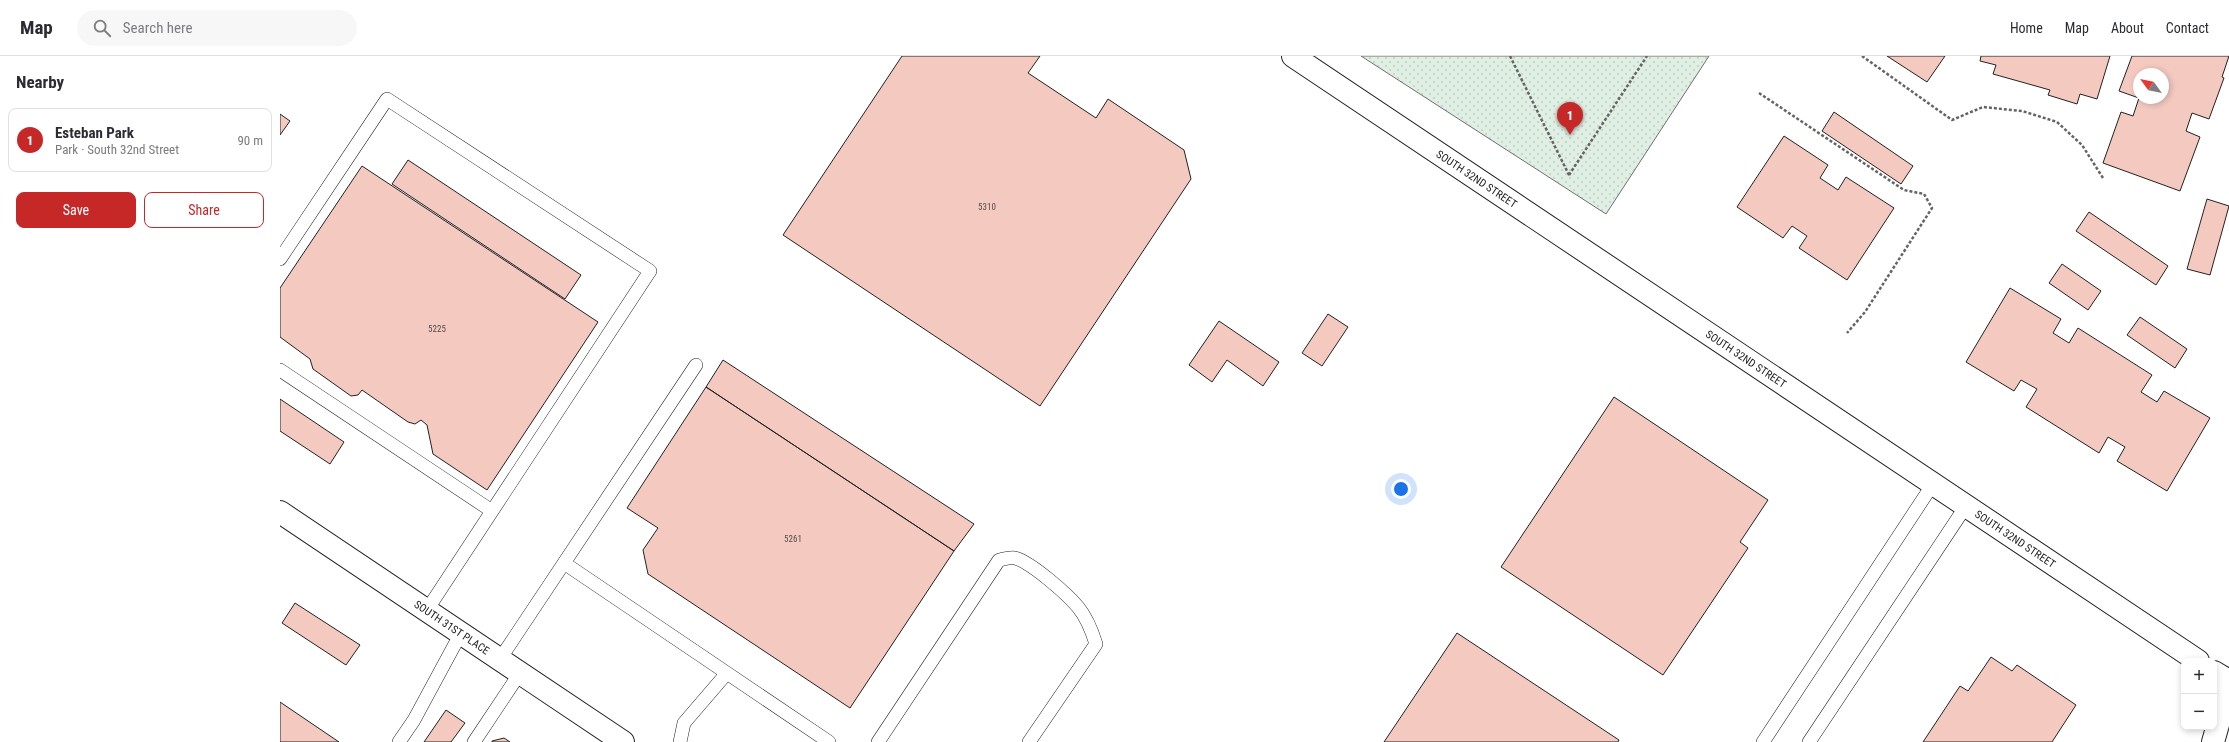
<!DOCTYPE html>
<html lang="en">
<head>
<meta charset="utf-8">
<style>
	:root { --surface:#fff; --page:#f7f7f7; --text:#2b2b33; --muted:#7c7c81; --line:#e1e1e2; --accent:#c62828 }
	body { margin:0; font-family:"Roboto Condensed",sans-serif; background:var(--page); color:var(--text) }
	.controls { position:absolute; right:12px; bottom:12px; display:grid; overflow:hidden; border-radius:8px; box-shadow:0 2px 6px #0003 }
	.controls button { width:36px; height:36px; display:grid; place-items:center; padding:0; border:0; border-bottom:1px solid var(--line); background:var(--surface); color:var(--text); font:20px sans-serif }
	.compass { position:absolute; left:1853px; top:12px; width:36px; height:36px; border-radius:50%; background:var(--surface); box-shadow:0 2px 6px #0003; rotate:303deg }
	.you { position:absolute; left:1121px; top:433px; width:14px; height:14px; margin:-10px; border:3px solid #fff; border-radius:50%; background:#1a73e8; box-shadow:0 0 0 6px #1a73e833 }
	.badge { display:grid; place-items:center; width:26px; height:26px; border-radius:50%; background:var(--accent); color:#fff; font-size:13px; font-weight:700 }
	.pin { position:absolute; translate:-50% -33px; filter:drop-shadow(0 1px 2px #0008) }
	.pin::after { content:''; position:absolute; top:21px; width:14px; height:12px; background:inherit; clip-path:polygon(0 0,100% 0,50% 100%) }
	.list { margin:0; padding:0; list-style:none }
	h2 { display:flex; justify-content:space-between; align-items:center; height:52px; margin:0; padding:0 16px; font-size:17px }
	h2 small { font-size:13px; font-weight:400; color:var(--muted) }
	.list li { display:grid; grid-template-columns:26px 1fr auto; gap:12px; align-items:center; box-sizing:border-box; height:64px; margin:0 8px 8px; padding:0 8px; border:1px solid var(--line); border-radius:8px }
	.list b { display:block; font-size:15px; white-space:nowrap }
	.list p { margin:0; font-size:13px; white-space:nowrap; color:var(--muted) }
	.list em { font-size:13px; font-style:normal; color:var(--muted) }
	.actions { display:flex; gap:8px; padding:12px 16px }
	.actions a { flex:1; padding:9px 0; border:1px solid var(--accent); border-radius:8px; text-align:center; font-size:14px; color:var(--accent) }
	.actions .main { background:var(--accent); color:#fff }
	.icon { flex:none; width:22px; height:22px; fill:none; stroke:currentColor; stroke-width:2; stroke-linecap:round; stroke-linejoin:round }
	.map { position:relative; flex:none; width:1949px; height:686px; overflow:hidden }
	header { display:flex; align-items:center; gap:24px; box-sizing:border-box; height:56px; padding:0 20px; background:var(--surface); border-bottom:1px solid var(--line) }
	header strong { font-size:19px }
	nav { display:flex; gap:22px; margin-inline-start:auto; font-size:14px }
	.search { width:280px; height:36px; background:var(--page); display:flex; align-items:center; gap:10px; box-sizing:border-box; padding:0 14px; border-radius:22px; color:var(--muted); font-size:15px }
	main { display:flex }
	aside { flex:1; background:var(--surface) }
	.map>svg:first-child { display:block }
	.park { fill:url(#park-dots); stroke:#6f6f6f }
	.building { fill:#f3c9c0; stroke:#222 }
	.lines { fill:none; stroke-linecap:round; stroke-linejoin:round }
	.lane-casing { stroke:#222; stroke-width:14 }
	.street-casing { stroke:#222; stroke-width:24 }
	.secondary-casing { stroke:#222; stroke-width:24 }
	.path { stroke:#646464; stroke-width:2.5; stroke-dasharray:3 2; stroke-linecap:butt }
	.lane { stroke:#fff; stroke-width:13 }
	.street { stroke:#fff; stroke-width:22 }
	.secondary { stroke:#fff; stroke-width:22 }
	.labels { text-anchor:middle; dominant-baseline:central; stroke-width:3; stroke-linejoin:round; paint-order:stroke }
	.number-label { font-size:9px; fill:#564c4a }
	.street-label { font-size:11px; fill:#222; stroke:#fff }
</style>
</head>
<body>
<header>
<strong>Map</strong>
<div class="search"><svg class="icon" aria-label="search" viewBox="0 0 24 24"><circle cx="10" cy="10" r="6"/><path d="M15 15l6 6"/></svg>Search here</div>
<nav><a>Home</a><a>Map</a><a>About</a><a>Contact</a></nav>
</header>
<main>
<aside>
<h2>Nearby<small></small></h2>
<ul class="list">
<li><span class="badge">1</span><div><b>Esteban Park</b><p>Park · South 32nd Street</p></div><em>90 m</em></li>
</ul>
<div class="actions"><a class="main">Save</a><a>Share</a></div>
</aside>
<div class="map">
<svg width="1949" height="686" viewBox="0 0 1949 686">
	<defs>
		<pattern id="park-dots" width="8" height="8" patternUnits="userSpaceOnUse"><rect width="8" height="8" fill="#e0efe3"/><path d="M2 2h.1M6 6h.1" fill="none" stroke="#c0cdc2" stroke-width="1.8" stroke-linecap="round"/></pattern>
	</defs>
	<rect width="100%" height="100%" fill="#fff"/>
	<path class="park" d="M1081,0H1429L1326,158Z"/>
	<path class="building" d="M622,0H760L748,17L816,62L828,43L904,94L911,123L760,350L503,179Z
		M1607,0H1665L1647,26Z
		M1701,0H1830L1817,43L1800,38L1797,48L1768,39L1770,34L1713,18L1716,9L1700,5Z
		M1852,0H1949L1942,21L1944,22L1929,63L1912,57L1906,75L1920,81L1900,135L1823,107L1841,56L1853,60L1859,42H1883V18H1859V42L1839,35Z
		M1554,56L1633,110L1621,128L1542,75Z
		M0,58L10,65L0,79Z
		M1504,80L1548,109L1540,122L1558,134L1566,121L1614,152L1567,224L1519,192L1527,180L1512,170L1503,182L1457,151Z
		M128,104L301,219L285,243L112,128Z
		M82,110L318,266L207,434L153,398L147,369L141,364L135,368L128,366L82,334L78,339L71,340L33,313L30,303L0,281V232Z
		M1927,143L1949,150L1930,219L1907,213Z
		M1809,156L1888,210L1876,229L1796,175Z
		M1782,208L1821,235L1808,254L1769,227Z
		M1730,232L1781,263L1773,277L1789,287L1798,272L1872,319L1861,336L1877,346L1884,335L1930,362L1887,435L1837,405L1845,391L1828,381L1819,397L1746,351L1757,333L1741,324L1734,335L1686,306Z
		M1048,258L1068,271L1042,310L1022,297Z
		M1860,261L1907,293L1895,312L1847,279Z
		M939,265L999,306L983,330L947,304L932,326L909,309Z
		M443,304L694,468L674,495L426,331Z
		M426,331L674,495L570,652L368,518L363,494L378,472L347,452Z
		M1334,341L1488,444L1460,486L1468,492L1383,619L1221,511Z
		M0,343L64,386L50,408L0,375Z
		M15,547L80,589L66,609L2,567Z
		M1177,577L1339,684L1338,686H1104Z
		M1711,601L1732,615L1737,609L1796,649L1772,686H1643L1680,630L1688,635Z
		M0,646L59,686H0Z
		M166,654L185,667L171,686H144Z
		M224,682L230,686H212V685Z"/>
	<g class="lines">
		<g class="lane-casing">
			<path id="lane" d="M0,203L107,43L370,215L147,554
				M0,314L212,455
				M284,507L549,686
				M220,603L416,309
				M119,686L134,664L181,577
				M194,686L240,617
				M400,686L404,667L447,617
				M598,686L719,504C724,503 731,501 735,502C751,506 787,538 798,551C807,562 812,575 816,588L749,686
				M1483,686L1653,428
				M1529,686L1686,450"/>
		</g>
		<g class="street-casing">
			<g id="street">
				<path id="s1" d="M0,456L343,686"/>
				<path d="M1933,686L1941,658L1944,622"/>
			</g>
		</g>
		<g class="secondary-casing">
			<g id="secondary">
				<path id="s2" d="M1013,0L1918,605"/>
				<path d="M1934,616L1949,625"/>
			</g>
		</g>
		<path class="path" d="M1230,0L1289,119
			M1582,0L1672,64L1703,51L1742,55L1777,66L1802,89L1823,122
			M1479,37L1624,134L1644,138L1652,152L1585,256L1567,277
			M1289,119L1367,0"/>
		<use href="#lane" class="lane"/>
		<use href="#street" class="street"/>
		<use href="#secondary" class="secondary"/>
	</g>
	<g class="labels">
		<g class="number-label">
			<text x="707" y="151">5310</text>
			<text x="157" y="273">5225</text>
			<text x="513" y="483">5261</text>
		</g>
		<g class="street-label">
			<text stroke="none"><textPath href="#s2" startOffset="221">SOUTH 32ND STREET</textPath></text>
			<text stroke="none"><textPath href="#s2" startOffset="545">SOUTH 32ND STREET</textPath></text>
			<text stroke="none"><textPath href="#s2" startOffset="869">SOUTH 32ND STREET</textPath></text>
			<text stroke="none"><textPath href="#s1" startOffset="207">SOUTH 31ST PLACE</textPath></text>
		</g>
	</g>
</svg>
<div class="controls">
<button>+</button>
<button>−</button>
</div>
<svg class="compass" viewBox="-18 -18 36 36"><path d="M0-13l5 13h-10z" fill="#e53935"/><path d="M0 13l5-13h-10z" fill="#7c7c81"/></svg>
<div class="you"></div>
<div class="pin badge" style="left:1290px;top:79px">1</div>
</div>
</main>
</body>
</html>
